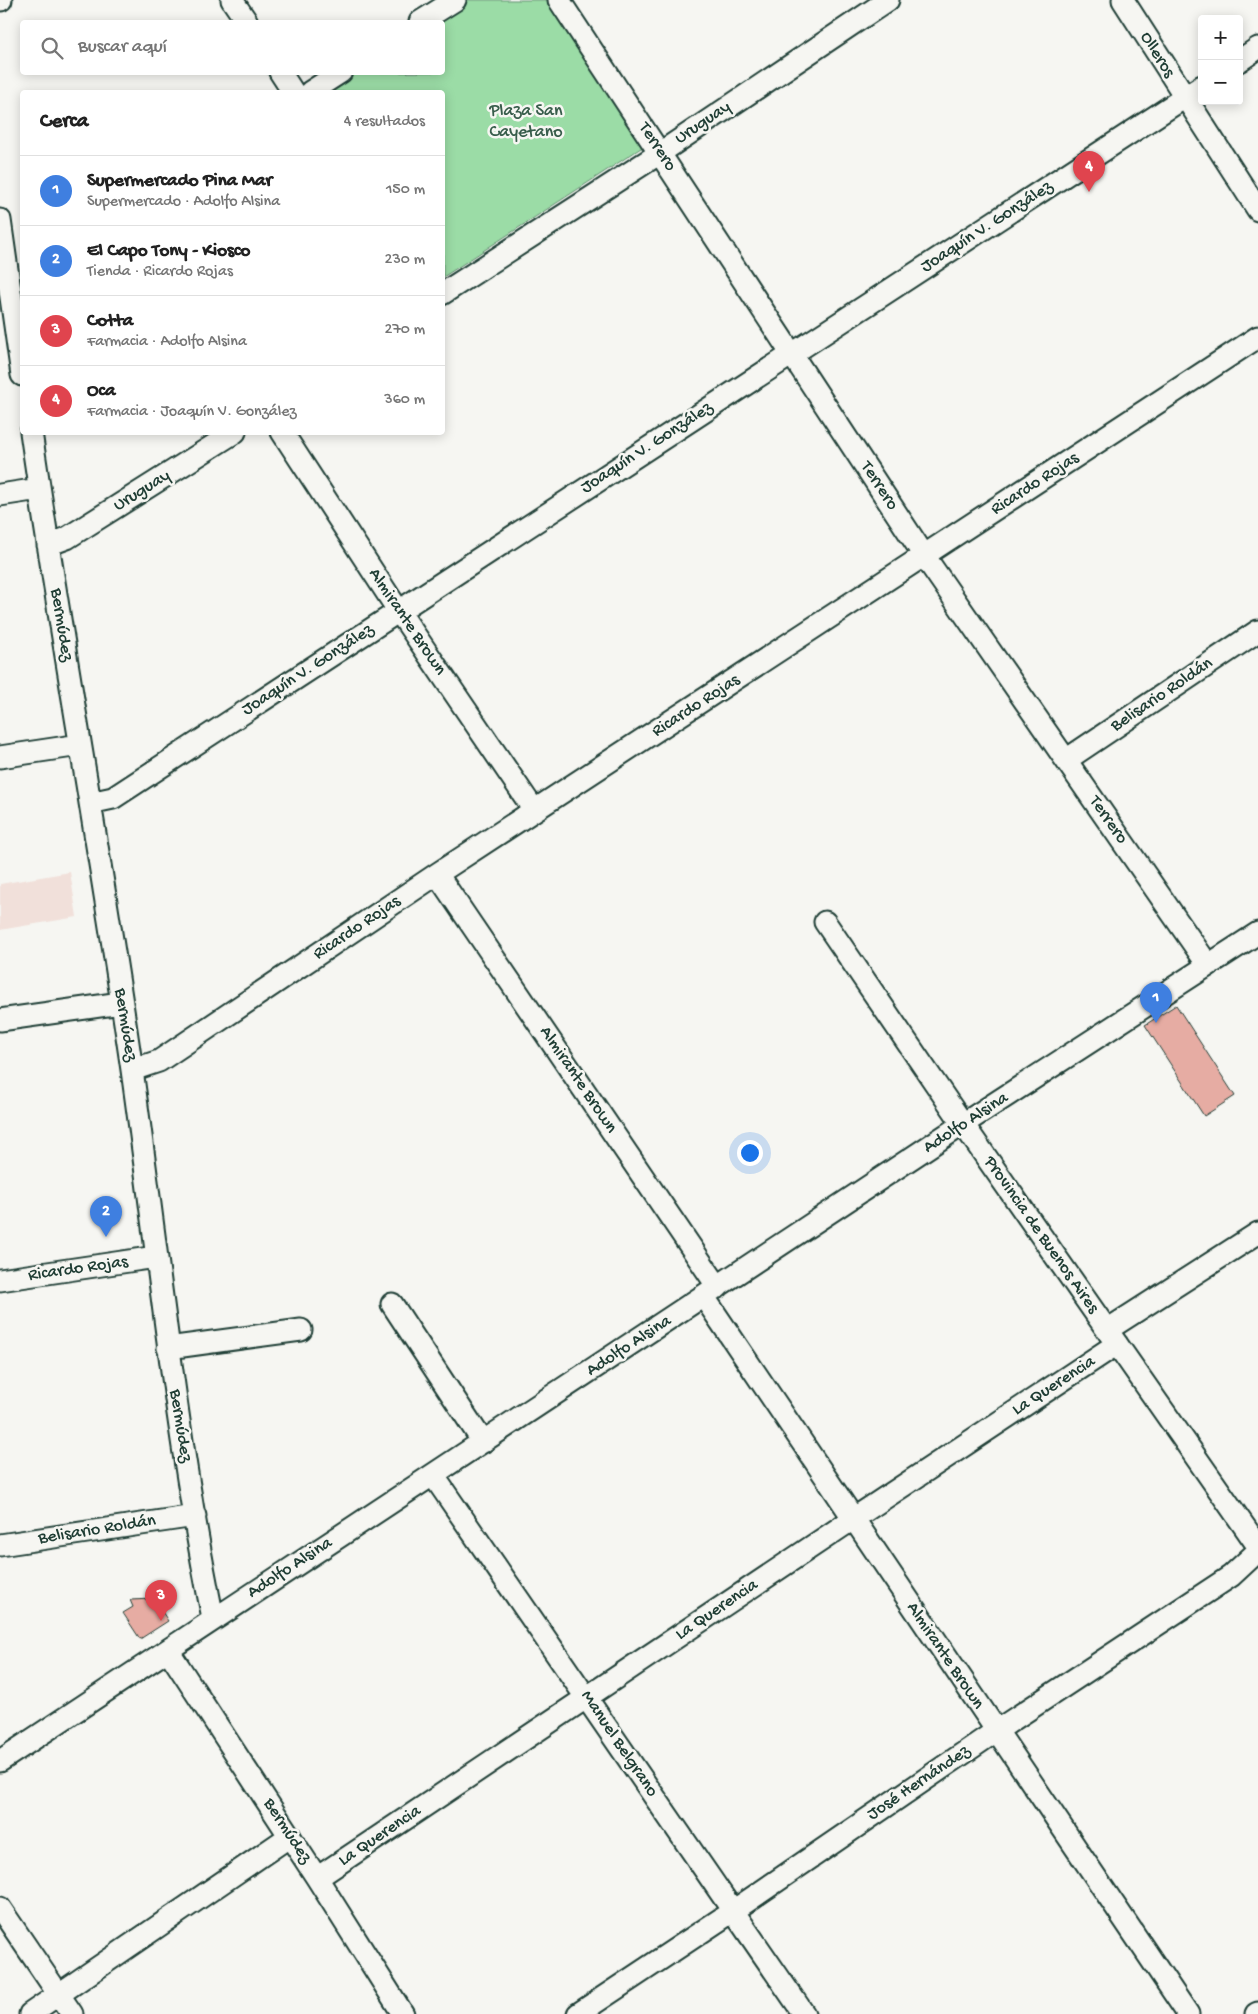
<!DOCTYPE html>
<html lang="es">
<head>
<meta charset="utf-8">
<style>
	:root { --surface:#fff; --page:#f2f2f2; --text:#222; --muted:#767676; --line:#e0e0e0; --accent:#111827 }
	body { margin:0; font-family:"Gochi Hand",sans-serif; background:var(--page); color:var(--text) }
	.controls { position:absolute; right:15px; top:15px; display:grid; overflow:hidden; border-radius:5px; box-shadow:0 2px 12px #0003 }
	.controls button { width:45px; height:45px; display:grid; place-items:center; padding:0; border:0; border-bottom:1px solid var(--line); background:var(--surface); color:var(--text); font:25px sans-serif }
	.you { position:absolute; left:749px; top:1152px; width:18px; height:18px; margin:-12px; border:4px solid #fff; border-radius:50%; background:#1a73e8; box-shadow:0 0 0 8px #1a73e833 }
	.badge { display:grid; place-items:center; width:32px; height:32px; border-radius:50%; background:var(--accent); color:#fff; font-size:16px; font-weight:700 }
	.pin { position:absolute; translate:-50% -41px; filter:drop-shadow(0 1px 2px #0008) }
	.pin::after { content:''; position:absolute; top:26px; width:18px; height:15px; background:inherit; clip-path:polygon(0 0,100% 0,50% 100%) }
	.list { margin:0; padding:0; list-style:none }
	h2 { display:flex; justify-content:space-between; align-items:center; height:65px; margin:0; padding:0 20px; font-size:21px }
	h2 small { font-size:16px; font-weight:400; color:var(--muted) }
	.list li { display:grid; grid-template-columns:32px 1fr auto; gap:15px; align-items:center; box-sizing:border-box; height:70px; padding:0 20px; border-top:1px solid var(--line) }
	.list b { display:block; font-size:19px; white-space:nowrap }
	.list p { margin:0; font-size:16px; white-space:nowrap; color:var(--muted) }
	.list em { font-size:16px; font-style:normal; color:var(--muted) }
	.icon { flex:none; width:28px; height:28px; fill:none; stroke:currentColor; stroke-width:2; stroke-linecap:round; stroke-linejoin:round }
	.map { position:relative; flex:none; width:1258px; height:2014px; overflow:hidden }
	.search { position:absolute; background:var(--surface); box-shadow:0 2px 12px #0003; left:20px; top:20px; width:425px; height:55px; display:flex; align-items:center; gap:12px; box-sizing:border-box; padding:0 18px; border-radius:5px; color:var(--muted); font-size:19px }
	.panel { position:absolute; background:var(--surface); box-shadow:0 2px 12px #0003; left:20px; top:90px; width:425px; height:345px; border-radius:5px }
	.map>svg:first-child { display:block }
	.built { fill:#f1e0da }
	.green { fill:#9bdca6; stroke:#5d8c6d }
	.building { fill:#e6aca3; stroke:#1f3d34 }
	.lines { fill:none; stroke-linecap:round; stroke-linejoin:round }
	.minor-casing { stroke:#1f3d34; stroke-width:25 }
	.minor { stroke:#f6f6f2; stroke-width:21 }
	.labels { text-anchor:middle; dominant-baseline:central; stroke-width:5; stroke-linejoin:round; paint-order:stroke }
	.street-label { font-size:18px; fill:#1f3d34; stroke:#f6f6f2 }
	.park-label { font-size:18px; fill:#385d4b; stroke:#f6f6f2 }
</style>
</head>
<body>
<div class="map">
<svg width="1258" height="2014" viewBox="0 0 1258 2014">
	<rect width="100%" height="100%" fill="#f6f6f2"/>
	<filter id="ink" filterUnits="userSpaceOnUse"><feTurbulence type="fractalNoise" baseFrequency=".02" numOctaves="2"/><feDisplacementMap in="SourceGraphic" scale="10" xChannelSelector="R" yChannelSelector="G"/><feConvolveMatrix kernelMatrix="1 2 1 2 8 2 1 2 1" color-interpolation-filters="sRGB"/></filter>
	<g filter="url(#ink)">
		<path class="built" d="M70,872L77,917L0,930V884Z"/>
		<path class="green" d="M465,0H548L644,146L443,277L442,92H323L354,73L442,72V22H430Z"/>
		<path class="building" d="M1176,1005L1235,1096L1204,1116L1145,1025Z
			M154,1599L168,1621L140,1639L123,1613L133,1607L130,1600Z"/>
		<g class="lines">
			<g class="minor-casing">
				<path id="minor" d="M0,0H1
					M232,0L247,22
					M559,0L925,557L1208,965
					M1123,0L1258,210
					M420,22L455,0
					M1239,61L1258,48
					M280,72L293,92
					M310,92L341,72
					M0,220L22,375
					M442,294L660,153L888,0
					M31,432C62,645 101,857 132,1070C158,1253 176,1437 213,1618
					M282,432L398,610L534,810
					M0,495L39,489
					M48,545L67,538L235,432
					M0,757L80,745
					M1066,760L1258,631
					M90,803L113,798L1202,86
					M437,874L718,1287
					M825,922L963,1124L1258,1546
					M0,1020L121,1003
					M132,1070L159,1061L437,874L1258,337
					M0,1280L156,1257
					M704,1297L1188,2014
					M392,1304L483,1442
					M1107,1330L1258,1233
					M168,1348L301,1330
					M433,1475L804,2014
					M0,1545L195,1516
					M168,1650L317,1878L403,2014
					M0,1761L963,1124L1258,933
					M317,1878C584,1700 849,1520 1117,1344
					M0,1908L72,2014
					M30,2014L290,1836
					M578,2014L733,1911L996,1731L1231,1576L1258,1551
					M1256,2014L1258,2013"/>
			</g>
			<use href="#minor" class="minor"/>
		</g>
	</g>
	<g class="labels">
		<g class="street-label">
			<text transform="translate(1157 55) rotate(58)">Olleros</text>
			<text transform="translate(703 123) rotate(-34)">Uruguay</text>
			<text transform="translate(657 147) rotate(57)">Terrero</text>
			<text transform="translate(987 227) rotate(-33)">Joaquín V. González</text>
			<text transform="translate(647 448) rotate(-33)">Joaquín V. González</text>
			<text transform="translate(1035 484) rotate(-33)">Ricardo Rojas</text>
			<text transform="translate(879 486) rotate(57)">Terrero</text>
			<text transform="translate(142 491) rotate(-32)">Uruguay</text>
			<text transform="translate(407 622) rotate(56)">Almirante Brown</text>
			<text transform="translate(61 625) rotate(81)">Bermúdez</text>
			<text transform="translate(308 670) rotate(-33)">Joaquín V. González</text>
			<text transform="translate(1162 695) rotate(-34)">Belisario Roldán</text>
			<text transform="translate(696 706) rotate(-33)">Ricardo Rojas</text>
			<text transform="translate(1108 820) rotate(55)">Terrero</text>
			<text transform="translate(357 928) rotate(-34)">Ricardo Rojas</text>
			<text transform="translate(125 1025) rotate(81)">Bermúdez</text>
			<text transform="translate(578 1080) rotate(56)">Almirante Brown</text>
			<text transform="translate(966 1123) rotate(-33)">Adolfo Alsina</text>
			<text transform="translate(1041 1235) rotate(55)">Provincia de Buenos Aires</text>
			<text transform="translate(78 1269) rotate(-8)">Ricardo Rojas</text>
			<text transform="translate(629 1346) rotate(-33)">Adolfo Alsina</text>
			<text transform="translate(1054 1386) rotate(-33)">La Querencia</text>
			<text transform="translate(180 1426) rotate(81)">Bermúdez</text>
			<text transform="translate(97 1530) rotate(-9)">Belisario Roldán</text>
			<text transform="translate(290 1568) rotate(-33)">Adolfo Alsina</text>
			<text transform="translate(717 1610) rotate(-34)">La Querencia</text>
			<text transform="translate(945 1656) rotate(56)">Almirante Brown</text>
			<text transform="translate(619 1744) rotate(56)">Manuel Belgrano</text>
			<text transform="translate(919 1783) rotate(-34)">José Hernández</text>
			<text transform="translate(287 1831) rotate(57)">Bermúdez</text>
			<text transform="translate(380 1836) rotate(-34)">La Querencia</text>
		</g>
		<g class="park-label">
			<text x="526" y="111">Plaza San<tspan x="526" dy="21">Cayetano</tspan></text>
		</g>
	</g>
</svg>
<div class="controls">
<button>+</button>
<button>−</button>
</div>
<div class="you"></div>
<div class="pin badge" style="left:1156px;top:1023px;background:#3f7fe0">1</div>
<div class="pin badge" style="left:106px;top:1237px;background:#3f7fe0">2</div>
<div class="pin badge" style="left:161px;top:1621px;background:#e0444e">3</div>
<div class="pin badge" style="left:1089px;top:192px;background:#e0444e">4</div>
<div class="search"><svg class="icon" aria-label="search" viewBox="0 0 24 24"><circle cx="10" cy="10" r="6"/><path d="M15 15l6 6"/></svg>Buscar aquí</div>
<section class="panel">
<h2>Cerca<small>4 resultados</small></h2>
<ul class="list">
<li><span class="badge" style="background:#3f7fe0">1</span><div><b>Supermercado Pina Mar</b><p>Supermercado · Adolfo Alsina</p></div><em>150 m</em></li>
<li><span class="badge" style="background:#3f7fe0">2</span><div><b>El Capo Tony - Kiosco</b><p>Tienda · Ricardo Rojas</p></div><em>230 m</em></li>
<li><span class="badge" style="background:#e0444e">3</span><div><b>Cotta</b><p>Farmacia · Adolfo Alsina</p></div><em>270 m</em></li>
<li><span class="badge" style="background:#e0444e">4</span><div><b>Oca</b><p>Farmacia · Joaquín V. González</p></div><em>360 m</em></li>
</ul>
</section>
</div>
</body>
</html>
